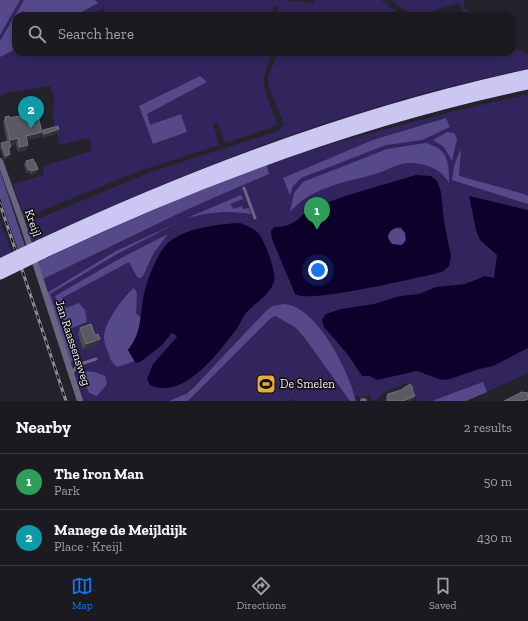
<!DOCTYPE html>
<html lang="en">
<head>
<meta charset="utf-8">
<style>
	:root { --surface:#1b1a20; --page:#28272d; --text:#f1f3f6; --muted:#a0a1a5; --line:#39383e; --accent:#1a73e8 }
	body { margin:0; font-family:"Zilla Slab",serif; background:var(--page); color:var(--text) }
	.you { position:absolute; left:318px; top:270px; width:14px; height:14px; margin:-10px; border:3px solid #fff; border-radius:50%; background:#1a73e8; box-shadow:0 0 0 6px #1a73e833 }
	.badge { display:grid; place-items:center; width:26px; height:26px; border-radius:50%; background:var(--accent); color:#fff; font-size:13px; font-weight:700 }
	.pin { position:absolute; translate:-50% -33px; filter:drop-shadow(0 1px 2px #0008) }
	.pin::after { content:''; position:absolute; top:21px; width:14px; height:12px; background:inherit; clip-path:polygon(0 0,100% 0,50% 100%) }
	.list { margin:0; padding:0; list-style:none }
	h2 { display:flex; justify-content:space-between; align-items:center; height:52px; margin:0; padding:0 16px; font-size:17px }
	h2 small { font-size:13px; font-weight:400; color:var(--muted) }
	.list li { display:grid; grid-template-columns:26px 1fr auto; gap:12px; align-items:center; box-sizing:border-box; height:56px; padding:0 16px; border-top:1px solid var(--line) }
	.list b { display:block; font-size:15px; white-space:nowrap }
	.list p { margin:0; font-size:13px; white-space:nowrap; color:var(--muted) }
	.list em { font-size:13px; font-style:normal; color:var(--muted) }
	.icon { flex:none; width:22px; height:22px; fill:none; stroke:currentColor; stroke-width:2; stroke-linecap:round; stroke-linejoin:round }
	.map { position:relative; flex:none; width:528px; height:401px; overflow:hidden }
	.search { position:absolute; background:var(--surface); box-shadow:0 2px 10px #0003; left:12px; right:12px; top:12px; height:44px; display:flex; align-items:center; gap:10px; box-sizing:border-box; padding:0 14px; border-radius:12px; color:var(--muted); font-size:15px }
	.sheet { height:164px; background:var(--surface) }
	nav { display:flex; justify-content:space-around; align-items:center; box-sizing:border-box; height:56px; border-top:1px solid var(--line); background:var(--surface); font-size:11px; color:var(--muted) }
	nav a { display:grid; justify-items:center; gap:2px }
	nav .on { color:var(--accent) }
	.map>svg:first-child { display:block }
	.green { fill:#32255d; fill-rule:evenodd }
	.forest { fill:#56498a }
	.water { fill:#0d002a; fill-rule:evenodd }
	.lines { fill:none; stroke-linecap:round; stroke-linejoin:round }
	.service { stroke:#696683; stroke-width:3 }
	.minor { stroke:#696683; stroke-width:6 }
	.motorway { stroke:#ccc6f3; stroke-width:11 }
	.rail-casing { stroke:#8c8b92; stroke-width:3 }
	.rail { stroke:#0d0d10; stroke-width:1.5; stroke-dasharray:4.5; stroke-linecap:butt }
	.motorway-bridge { stroke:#ccc6f3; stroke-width:11 }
	.wall { fill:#4a4951 }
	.shaded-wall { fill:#33323b }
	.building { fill:#5b5a63; stroke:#73727a }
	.labels { text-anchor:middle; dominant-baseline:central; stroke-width:3; stroke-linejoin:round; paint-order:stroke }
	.street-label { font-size:12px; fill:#f0eff5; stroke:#0d0d10 }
	.poi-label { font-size:12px; fill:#f0eff5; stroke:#0d0d10; text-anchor:start }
</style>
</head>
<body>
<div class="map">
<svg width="528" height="401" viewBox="0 0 528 401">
	<rect width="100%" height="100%" fill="#24232b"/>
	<path class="green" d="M0,0H282L314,3L315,0H381L402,16H278V7L273,6V16H106L103,8L88,16H16V52H272L263,80L265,91L277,123L273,127L225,143L218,123L213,124L219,145L139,171L24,218L13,184L44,175L43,166L92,151L89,138L60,145L53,120L54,97L50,86L5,93V94L0,95ZM207,82L146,114L150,126L181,114L187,132L153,144L139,106Z
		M391,0H464V8L478,16H458L463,8L461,9L459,3L420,15L407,12Z
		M512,46L528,55V68C493,77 457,84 422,94C287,131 156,184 30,243L25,225L28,223L151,172L278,131L284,124L268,84V78L278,52H512Z
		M528,94V373L466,401H417L409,382L383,393L376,401H372L369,395L360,398L358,396L350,397L341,387L350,401H295L292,398L290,401H188L270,319L275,316L285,322L274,307L178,401H82L37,260L176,199L268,168L267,165C352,135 440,115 528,94Z
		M0,221L12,253L0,259Z"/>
	<path class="forest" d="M0,0H20L0,35Z
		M24,0H95L98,3L75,16H16V49L0,57V41Z
		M200,76L207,82L147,114L150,125L181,114L187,132L153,144L139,106Z
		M446,118L450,127L422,140L386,145L301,178L293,186L290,195L283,178L373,140Z
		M447,132L454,133L457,139L452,161L444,147L433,140Z
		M426,143C449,149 449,164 449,183C441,168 425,163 407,163C396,164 386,171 375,174C344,183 313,186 290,212L294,193L303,182L387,149Z
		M461,148L459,176L524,194L528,196V204L452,180L454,166Z
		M267,165L269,174L188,209L43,279L38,262C113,227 189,194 267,165Z
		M0,171L25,246L18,250L0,198Z
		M241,195L243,199L230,204L234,209L242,206L243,209L249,208L251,214C228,210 210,212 187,218Z
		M177,223L117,254L50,294L73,360L70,364L47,293L116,251Z
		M388 237a9 9 0 1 1 18 0a9 9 0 1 1-18 0Z
		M168,234L153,254L143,276L140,278L137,277L129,262L62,298L66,308L79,303L85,310L87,322L67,330L55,296L119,259Z
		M134,288L137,293L136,313L141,318L139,333L128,350L134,361L118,367C112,364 110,359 108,352C106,348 104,342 104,337C104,323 124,296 134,288Z
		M284,304C316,305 350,373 356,401H350L304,337L295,327L275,316L270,319L188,401H169L186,394L194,387L267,310L273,306Z
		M84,371L95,372L105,376L107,384L97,396L89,393L81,372Z
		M483,382L487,392L466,401H432Z"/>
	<path class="water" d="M416,175L431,176L437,181L441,192L444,221L451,256L449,266L444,271L435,274C414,278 308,304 295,294L272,239L271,231L274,227C299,227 299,213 317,206C349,194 383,185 416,175ZM401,227L405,233L406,241L402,245L392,244L388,238C388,231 394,227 401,227Z
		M469,196L528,210V348L493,366L479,369L450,379L442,380L417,371L377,380L370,376H362L349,356L324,327L322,320L326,314L341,309L374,304L400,296L419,294L436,287L465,284L485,276L494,278L497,255L480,240L476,230Z
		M240,223C247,226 254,228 259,234C265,241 277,274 274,282C269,296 257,301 247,312C243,316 241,322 238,327C220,351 184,401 150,385L147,379L153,364L176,338L177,336L172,333L161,346L140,362L136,363L128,350C141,334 140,318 143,299C145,284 157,253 168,243C184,228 219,224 240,223Z"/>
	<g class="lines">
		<path class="service" d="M244,188L255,218
			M72,373L78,365L96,359"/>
		<path class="minor" d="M0,161L22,222L80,401
			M363,401H364"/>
		<path class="motorway" d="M40,245C196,172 359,111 528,75
			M43,253C198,180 360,119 528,84"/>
		<g class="rail-casing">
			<path id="rail" d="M0,204L66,401"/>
		</g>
		<use href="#rail" class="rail"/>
		<path class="motorway-bridge" d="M0,264L40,245
			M0,274L43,253"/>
	</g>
	<path class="wall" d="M5,117L10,118L40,137L27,140L28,145L26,150L18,152L16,144L10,145L9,158L4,159L0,147L1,143L7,142L3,122Z
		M59,129L58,133L43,138L42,134L43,130Z
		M26,161L38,169L36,173L31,175L30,173H27L24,165Z
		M80,328L95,335L100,339L98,345L83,350L78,334Z
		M412,390L413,401H385L388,394Z"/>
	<path class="shaded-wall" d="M59,129L58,133L43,138L44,134Z
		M42,132L40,137L24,141L26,136Z
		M18,138L16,144L8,146L10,140Z
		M28,145L26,150L18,152L20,147Z
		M10,154L9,158L4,159L6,156Z
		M31,169L30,173H27L29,170Z
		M38,169L36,173L31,175L32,171Z
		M100,339L98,345L83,350L86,344Z
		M415,396L413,401H403Z
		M528,399V401H522Z"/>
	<path class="building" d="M9,116L10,118L19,116H38L42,132L26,136L28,145L20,147L18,138L10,140L5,117Z
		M58,126L59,129L44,134L43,130Z
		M9,141L11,147H8L10,154L6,156L1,143Z
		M33,159L34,162H35L38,169L32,171L31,169L29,170L26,161Z
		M91,324L95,335L98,334L100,339L86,344L80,328Z
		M410,384L413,388L412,390L415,396L403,401H389L387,397L388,394L401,390Z
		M522,392L528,393V399L522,401H504Z"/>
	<defs>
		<g id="stadium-square" transform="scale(1)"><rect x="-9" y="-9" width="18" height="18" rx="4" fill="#e7ac36" stroke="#0d0d10"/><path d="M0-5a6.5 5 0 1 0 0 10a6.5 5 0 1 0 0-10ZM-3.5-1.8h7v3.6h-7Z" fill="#111"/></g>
	</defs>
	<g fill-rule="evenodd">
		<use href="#stadium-square" x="266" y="384"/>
	</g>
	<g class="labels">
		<g class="street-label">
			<text transform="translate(33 223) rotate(71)">Kreijl</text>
			<text transform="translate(73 343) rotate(72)">Jan Raassensweg</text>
		</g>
		<g class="poi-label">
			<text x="280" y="384">De Smelen</text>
		</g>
	</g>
</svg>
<div class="you"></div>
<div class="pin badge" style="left:317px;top:230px;background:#2e9e5b">1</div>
<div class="pin badge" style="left:31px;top:129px;background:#0f9aa8">2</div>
<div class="search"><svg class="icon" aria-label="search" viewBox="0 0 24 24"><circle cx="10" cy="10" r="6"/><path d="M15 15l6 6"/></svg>Search here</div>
</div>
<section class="sheet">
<h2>Nearby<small>2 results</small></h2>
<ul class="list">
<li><span class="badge" style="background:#2e9e5b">1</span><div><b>The Iron Man</b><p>Park</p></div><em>50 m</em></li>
<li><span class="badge" style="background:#0f9aa8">2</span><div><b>Manege de Meijldijk</b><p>Place · Kreijl</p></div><em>430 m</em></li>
</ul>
</section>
<nav>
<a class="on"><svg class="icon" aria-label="map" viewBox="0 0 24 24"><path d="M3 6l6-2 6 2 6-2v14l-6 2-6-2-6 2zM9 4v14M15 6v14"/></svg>Map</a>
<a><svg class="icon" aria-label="directions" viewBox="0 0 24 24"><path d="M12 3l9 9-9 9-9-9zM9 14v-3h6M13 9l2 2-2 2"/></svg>Directions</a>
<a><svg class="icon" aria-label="saved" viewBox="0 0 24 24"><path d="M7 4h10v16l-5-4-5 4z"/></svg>Saved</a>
</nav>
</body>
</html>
